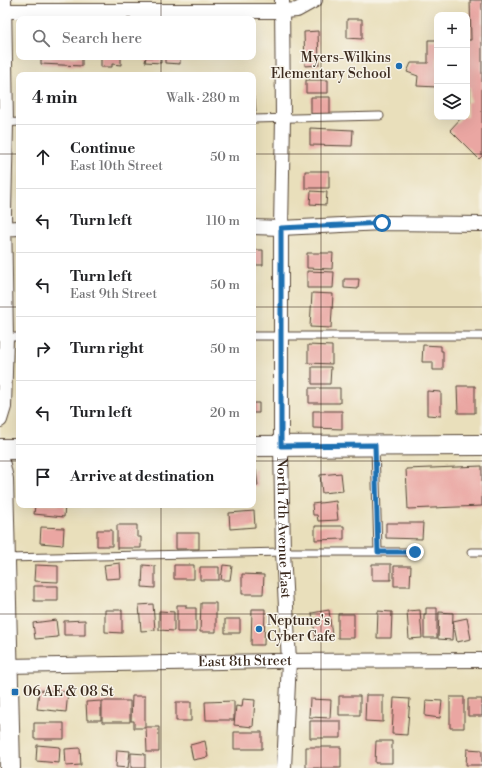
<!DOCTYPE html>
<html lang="en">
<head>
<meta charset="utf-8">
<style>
	:root { --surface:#fff; --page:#f2f2f2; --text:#202124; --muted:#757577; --line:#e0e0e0 }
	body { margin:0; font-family:"Libre Bodoni",serif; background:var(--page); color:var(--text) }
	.controls { position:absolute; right:12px; top:12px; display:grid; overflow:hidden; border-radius:8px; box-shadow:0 4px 16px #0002 }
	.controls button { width:36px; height:36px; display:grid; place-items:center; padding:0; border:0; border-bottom:1px solid var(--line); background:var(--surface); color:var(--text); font:20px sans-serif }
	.stop { position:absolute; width:12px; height:12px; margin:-9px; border:3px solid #1f6fb2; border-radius:50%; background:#fff }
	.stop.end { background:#1f6fb2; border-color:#fff; box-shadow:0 1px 4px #0008 }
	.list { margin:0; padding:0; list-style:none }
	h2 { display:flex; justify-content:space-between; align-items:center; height:52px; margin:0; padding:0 16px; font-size:17px }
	h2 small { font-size:13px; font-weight:400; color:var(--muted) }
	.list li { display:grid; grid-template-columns:26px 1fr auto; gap:12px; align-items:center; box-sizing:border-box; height:64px; padding:0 16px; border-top:1px solid var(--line) }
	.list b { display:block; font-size:15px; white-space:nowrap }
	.list p { margin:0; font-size:13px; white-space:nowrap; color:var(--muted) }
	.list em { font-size:13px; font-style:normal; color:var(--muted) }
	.icon { flex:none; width:22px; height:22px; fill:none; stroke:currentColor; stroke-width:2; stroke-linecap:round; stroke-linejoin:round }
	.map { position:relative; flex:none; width:482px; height:768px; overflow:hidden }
	.search { position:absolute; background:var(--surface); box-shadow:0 4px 16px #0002; left:16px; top:16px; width:240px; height:44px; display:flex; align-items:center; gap:10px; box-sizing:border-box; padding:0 14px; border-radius:8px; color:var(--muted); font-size:15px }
	.panel { position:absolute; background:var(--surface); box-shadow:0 4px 16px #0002; left:16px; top:72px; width:240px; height:436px; border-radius:8px }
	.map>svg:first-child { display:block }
	.building { fill:#eaa6a2 }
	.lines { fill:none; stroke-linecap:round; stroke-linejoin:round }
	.lane-casing { stroke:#554536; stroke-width:9 }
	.street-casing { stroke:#554536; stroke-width:16 }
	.secondary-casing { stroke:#554536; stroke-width:22 }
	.lane { stroke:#fff; stroke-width:7 }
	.street { stroke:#fff; stroke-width:14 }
	.secondary { stroke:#fff; stroke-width:20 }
	.route { stroke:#1f6fb2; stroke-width:5 }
	.grid { fill:none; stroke:#3b2a1e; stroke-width:1; stroke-opacity:0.55 }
	.poi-dot { fill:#1f6fb2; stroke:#f7f3e8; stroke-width:1.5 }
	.labels { text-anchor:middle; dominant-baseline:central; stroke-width:3; stroke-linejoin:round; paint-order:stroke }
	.poi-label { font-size:14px; fill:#3b2a1e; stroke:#f7f3e8; text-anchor:start }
	.street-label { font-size:14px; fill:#3b2a1e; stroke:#f7f3e8 }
</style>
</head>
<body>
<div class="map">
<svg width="482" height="768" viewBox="0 0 482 768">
	<rect width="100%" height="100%" fill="#f7f3e8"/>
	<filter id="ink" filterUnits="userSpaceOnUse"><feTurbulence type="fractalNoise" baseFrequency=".025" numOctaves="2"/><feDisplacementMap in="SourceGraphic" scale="8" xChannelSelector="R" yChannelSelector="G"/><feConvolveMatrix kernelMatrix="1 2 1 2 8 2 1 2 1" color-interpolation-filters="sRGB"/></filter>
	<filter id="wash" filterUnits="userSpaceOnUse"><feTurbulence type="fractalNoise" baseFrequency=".012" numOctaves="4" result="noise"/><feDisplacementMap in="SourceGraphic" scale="16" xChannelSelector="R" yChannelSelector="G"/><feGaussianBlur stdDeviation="0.9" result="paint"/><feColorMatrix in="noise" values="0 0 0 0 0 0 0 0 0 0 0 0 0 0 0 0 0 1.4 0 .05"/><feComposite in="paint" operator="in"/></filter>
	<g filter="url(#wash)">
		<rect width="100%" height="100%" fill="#e9dfbb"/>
		<g id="blocks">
			<path class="building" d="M470,0H482V156L479,159L450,130L462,117H467V102H470V88L467,87V40H471Z
				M347,19H362V39L347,38Z
				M318,31L319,65L305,66L304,32Z
				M428,40H437V87L417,86L418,76L407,72L411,63H428Z
				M41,57H82V66L41,64Z
				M101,57H121V65L112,64V67H101Z
				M146,57H161V63L145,62Z
				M165,57H180V64L165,63Z
				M306,80H328V93H306Z
				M311,97H330V114H311Z
				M253,98H255L256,112L253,113Z
				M310,128L353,130L352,146L310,145Z
				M305,171H329V188H305Z
				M311,191L327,192L326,205L310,204Z
				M253,250H263V265H253Z
				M307,253H333L332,269L307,268Z
				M307,271L334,272L333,288H307Z
				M344,279H359L358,289L344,288Z
				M312,293L333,294L331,328L310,327Z
				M308,345L332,346V364L308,363Z
				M423,345L441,346V351H443V370H433V362H422Z
				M312,367H331L330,384H312Z
				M457,386H475V413H458Z
				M309,388H340V403H309Z
				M427,391L441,392V416L427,415Z
				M253,403H259V413H253Z
				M313,411H342V429L313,428Z
				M482,466V506L408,509L406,469Z
				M253,470H256L258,486H253Z
				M341,473L343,491L322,493L320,475Z
				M336,501L338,520L318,521L317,515H313L312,504Z
				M35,505H65L64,517L34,514Z
				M254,511L255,527L230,529L229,513Z
				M386,523H423L422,539L386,538Z
				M117,525H137V537H141V548H117Z
				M315,526H344V539L315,540Z
				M41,527L64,528L63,545L40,543Z
				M97,530H112V546H97Z
				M176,533H199V549H176Z
				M120,563L121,578L106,579L104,565Z
				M372,564H391V580H372Z
				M35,565L58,566V582L34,581Z
				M143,565L155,566V588L142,587Z
				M174,565H194V579H174Z
				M223,565L232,566L230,580H221Z
				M394,566H411L410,586H394Z
				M200,567H219V580H200Z
				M242,574L264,575L263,594H242Z
				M34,586H58V601H34Z
				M201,603H216V632H200Z
				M153,604L155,630L141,631L139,605Z
				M177,605H186V608H196V632H177Z
				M426,608H437V638H424V614H426Z
				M252,609H265L264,645H251Z
				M105,610H122V633L105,632Z
				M329,610L332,637L316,640L312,613Z
				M420,610L422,638L409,639L407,611Z
				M159,611L174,612V631L159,630Z
				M378,611L392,612L391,638H377Z
				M439,612L453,613L452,640L438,639Z
				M338,614H354V638H338Z
				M467,618L471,639L457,642L453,621Z
				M225,619H240V633H225Z
				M56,620L58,637L35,639L33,623Z
				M85,620V635H64V621Z
				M39,690L68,692L66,712L37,709Z
				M366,695H383V722L365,721Z
				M132,696H145V728H134V721H131Z
				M339,696H360V715H339Z
				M450,697H464V728H450Z
				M394,698L410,699L407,735L392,734Z
				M243,699L255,700L253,727L234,725L236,706L242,707Z
				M310,699L331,700L330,718L309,717Z
				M468,699H482V716H468Z
				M426,700L442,701L440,718L425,716Z
				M101,701V720H87L86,702Z
				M102,701H130V722H102Z
				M234,701V720H206L205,702Z
				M176,702H191V721H176Z
				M310,721H341V738H310Z
				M34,723H64V739H34Z
				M146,727H159V752H147Z
				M234,732H262V749H234Z
				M205,741L208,757L193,760L190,745Z
				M376,741H392V763H375Z
				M37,745L60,747L59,763L36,761Z
				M306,747H341V768H306Z
				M80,748L81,765L66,766L65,749Z
				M467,749L482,750V765H466Z
				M117,750L130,751L128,768L116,767Z
				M131,753L145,754V768H131Z"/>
		</g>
	</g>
	<g filter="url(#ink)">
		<use href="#blocks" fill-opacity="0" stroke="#554536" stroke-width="1"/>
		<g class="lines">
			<g class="lane-casing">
				<path id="lane" d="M253,119L380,116
					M3,123L19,122
					M253,336H482
					M6,337H19
					M375,446L378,552
					M471,552H482
					M5,558L283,552H415"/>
			</g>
			<g class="street-casing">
				<g id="street">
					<path id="s1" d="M282,0L283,118L281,228V446L283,552L289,661L284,768"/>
					<path d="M0,11H282L297,10L315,0"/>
					<path d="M253,227L281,228L382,223L482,224"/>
					<path d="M0,229L19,228"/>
					<path d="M0,420L4,407L6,337L4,213L6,123L4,0"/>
					<path id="s2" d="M7,666L271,661L482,660"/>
				</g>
			</g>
			<g class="secondary-casing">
				<path id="secondary" d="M253,446L482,445
					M0,449H19
					M0,465L3,479L10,768"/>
			</g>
			<use href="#lane" class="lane"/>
			<use href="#street" class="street"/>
			<use href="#secondary" class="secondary"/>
		</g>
	</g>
	<g class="lines" filter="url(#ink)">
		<path class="route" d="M382,223L281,228V446L375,445L378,552H415"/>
	</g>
	<path class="grid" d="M161,0V19M321,0V768M161,57V75M0,154H19M253,154H482M0,307H19M253,307H482M0,461H19M253,461H482M161,505V768M0,614H482"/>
	<g class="poi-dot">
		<circle cx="399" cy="66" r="4"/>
		<circle cx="259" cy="629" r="4"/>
		<rect x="11" y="688" width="8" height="8" rx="2"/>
	</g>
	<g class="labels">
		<g class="poi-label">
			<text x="391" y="58" text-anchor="end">Myers-Wilkins<tspan x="391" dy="16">Elementary School</tspan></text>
			<text x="267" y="621">Neptune's<tspan x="267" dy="16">Cyber Cafe</tspan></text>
			<text x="23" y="692">06 AE &amp; 08 St</text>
		</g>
		<g class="street-label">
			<text stroke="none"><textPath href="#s1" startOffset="528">North 7th Avenue East</textPath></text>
			<text stroke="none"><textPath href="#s2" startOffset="238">East 8th Street</textPath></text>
		</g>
	</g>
</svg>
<div class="controls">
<button>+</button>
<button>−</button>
<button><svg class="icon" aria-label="layers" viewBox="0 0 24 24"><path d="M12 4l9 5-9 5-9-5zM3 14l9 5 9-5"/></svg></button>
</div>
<div class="stop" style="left:382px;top:223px"></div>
<div class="stop end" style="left:415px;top:552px"></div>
<div class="search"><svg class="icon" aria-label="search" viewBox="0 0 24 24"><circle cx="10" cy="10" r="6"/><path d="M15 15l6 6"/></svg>Search here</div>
<section class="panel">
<h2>4 min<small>Walk · 280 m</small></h2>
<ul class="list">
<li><svg class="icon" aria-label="ahead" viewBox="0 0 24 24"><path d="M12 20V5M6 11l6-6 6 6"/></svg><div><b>Continue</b><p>East 10th Street</p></div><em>50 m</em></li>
<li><svg class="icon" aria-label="left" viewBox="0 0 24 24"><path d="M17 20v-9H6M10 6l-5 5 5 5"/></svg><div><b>Turn left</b></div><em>110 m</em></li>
<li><svg class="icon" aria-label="left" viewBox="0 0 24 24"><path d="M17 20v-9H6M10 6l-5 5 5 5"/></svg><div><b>Turn left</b><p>East 9th Street</p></div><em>50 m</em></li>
<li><svg class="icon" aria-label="right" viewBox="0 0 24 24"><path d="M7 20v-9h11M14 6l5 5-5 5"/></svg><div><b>Turn right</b></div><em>50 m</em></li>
<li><svg class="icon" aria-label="left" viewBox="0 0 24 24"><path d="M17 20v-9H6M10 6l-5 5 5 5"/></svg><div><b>Turn left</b></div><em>20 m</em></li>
<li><svg class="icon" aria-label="arrive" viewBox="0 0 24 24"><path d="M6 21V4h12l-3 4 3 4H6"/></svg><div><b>Arrive at destination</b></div></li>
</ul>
</section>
</div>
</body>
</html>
